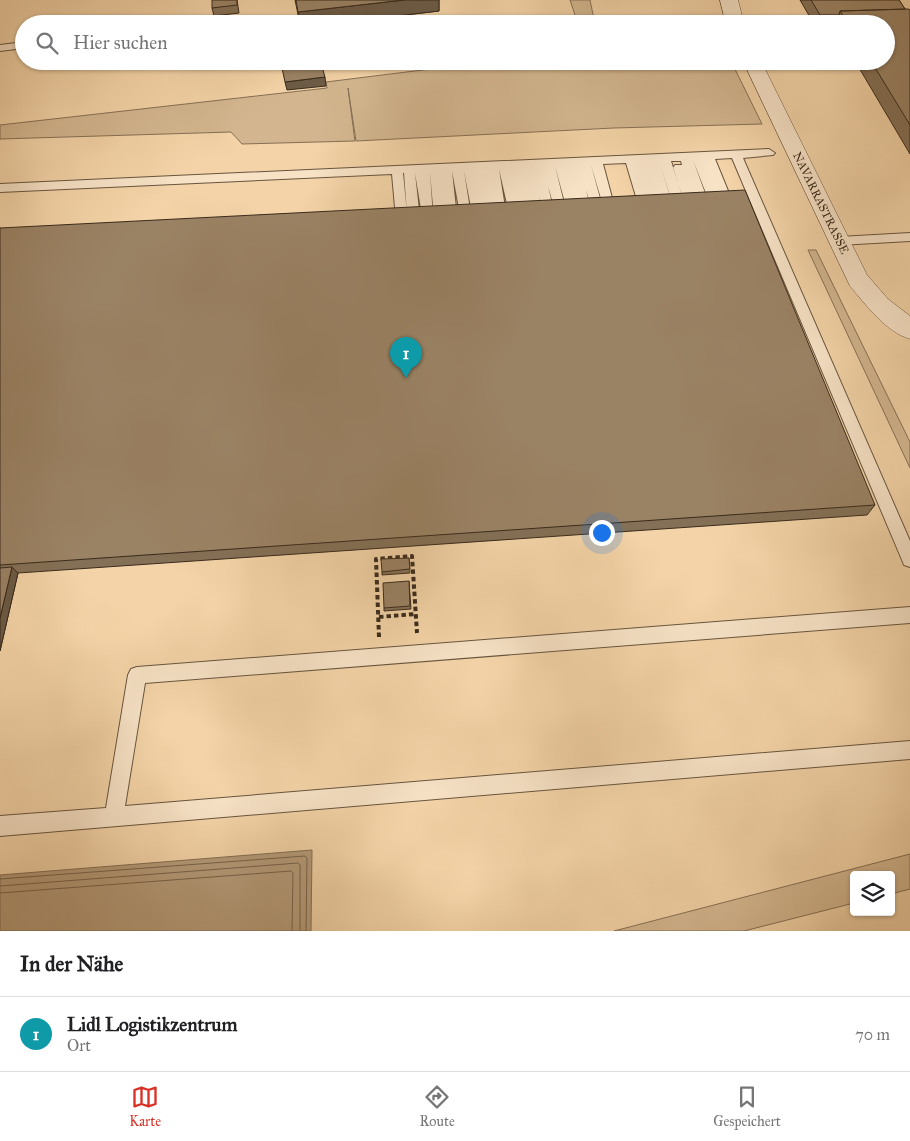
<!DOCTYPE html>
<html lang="de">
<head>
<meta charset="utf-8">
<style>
	:root { --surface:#fff; --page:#f6f6f6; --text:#202124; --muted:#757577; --line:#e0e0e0; --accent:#d93025 }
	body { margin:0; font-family:"IM FELL Great Primer",serif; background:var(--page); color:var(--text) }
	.controls { position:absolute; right:15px; bottom:15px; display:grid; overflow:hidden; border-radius:5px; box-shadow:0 1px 4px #0004 }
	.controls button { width:45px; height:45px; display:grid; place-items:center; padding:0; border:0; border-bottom:1px solid var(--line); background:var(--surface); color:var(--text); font:25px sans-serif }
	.you { position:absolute; left:601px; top:532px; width:18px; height:18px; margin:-12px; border:4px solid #fff; border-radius:50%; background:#1a73e8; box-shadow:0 0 0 8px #1a73e833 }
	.badge { display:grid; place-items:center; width:32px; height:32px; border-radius:50%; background:var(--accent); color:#fff; font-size:16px; font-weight:700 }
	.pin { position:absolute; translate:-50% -41px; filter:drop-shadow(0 1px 2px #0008) }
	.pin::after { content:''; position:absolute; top:26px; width:18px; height:15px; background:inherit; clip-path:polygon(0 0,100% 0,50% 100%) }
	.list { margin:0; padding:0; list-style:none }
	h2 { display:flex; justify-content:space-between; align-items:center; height:65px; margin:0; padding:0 20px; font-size:21px }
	h2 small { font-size:16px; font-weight:400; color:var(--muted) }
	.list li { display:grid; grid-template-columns:32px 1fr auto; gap:15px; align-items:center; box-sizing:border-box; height:75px; padding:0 20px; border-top:1px solid var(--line) }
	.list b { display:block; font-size:19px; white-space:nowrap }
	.list p { margin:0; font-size:16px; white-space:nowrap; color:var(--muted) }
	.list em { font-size:16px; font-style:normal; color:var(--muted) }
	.icon { flex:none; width:28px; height:28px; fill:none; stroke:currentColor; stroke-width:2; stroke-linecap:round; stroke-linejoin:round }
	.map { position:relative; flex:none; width:910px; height:931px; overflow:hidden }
	.search { position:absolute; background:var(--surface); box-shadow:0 1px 4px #0004; left:15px; right:15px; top:15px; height:55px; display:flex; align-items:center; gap:12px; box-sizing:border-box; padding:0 18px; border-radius:28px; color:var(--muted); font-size:19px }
	.sheet { height:140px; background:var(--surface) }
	nav { display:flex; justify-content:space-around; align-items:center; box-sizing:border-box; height:70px; border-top:1px solid var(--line); background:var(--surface); font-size:14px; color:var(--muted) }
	nav a { display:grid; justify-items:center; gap:2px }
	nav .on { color:var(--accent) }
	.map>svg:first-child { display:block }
	.green { fill:#d3b68f; stroke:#867056 }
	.water { fill:#b49a78; stroke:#836e53 }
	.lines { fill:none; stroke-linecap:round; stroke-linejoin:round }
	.shore { stroke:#76624a; stroke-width:1 }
	.service-casing { stroke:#68553f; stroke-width:2 }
	.minor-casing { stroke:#68553f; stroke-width:1 }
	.path { stroke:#392b1c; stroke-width:4; stroke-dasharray:4.5 3; stroke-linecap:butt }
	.service { fill:#f7e2c6; fill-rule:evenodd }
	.minor { fill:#f7e2c6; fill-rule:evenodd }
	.wall { fill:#847056; stroke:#392b1c }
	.shaded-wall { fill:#6c5b46; stroke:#392b1c }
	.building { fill:#9a8264; stroke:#392b1c }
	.labels { text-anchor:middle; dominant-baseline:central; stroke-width:5; stroke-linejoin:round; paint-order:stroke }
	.far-street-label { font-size:12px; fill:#392b1c; stroke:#f7e2c6 }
</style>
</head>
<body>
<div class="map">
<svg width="910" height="931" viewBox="0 0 910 931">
	<rect width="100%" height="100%" fill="#f3d3a7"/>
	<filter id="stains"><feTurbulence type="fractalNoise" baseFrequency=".004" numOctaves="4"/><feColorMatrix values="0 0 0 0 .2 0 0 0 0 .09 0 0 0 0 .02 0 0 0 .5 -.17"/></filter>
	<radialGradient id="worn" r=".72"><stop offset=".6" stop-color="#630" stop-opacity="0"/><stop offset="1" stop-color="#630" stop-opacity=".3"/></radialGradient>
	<path class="green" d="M570,0H590L595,24H578Z
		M712,18L713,24H596L594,19Z
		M495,61H731L762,124L614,128L356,141L348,88L355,141L242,144L231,132L0,139V125L327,88L326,82Z
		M808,250H816L910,442V468Z
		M910,854V889L891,894V875H854V903L744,931H614Z"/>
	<path class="water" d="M312,850L311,931H0V875Z"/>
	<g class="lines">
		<path class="shore" d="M0,879L305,856L307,858L306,931
			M0,886L298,863L300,865V931
			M0,893L291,871L293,873L292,931"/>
		<g class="service-casing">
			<path id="service" d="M266,17L269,18V22L227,24L232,21Z
				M24,42V48L0,51V45Z
				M769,149L775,153L773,155L743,158L910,541V567L904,565L902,560L732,158L715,159L733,203L731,206H723L716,191L721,203L715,207L711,206L693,160L709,204L707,207H699L696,201L695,207L691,208L685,204L673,168L675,165H682L681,161H671L685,205L683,208L679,209L673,205L660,164L673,206L667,210L663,209L659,198L661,206L659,209L655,210L650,207L644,211L640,210L626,163L603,164L615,209L609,213L605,212L591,165L603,209L597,213L593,212L586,190L591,210L585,214L579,210L568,166L579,210L573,214L567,210L555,166L566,211L560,215L556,214L548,186L554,212L548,216L544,215L539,197L542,213L536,217L530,213L524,217L519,215L514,218L510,217L499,169L506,214L504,217H496L492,204V218L488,219L482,216L477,219L473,218L464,171L471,216L469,219H461L452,171L457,217L451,221L446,218L440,221L434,217L430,172L433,218L431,221H423L415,173L420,219L414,223L408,219L402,223L396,219L392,174L0,192V184ZM403,173H404L407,213Z
				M910,233V241L839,245L833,241L839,237Z
				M910,607V623L145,683L125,806L910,741V759L0,836V816L106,808L128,675L131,669L137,667Z"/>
		</g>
		<g class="minor-casing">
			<path id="minor" d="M720,0H738L744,24H726Z
				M743,61H761L867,275L888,299L910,316V339C886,332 866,305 850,286Z"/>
		</g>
		<path class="path" d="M379,617L415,614
			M379,637L376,559L412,556L417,633"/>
		<use href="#service" class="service"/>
		<use href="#minor" class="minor"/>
	</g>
	<path class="wall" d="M237,0L239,13L214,16L212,8Z
		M295,0H439V11L329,24H300Z
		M800,0H899L905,9L910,10V154L855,61H886V24H814Z
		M0,228L875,505L867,515L18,573L0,651Z
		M409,558L410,573L382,575V572Z
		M409,581L411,609L384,611V608Z"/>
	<path class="shaded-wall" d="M404,0H439V11L329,24H300L298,12Z
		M325,77L326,86L287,90L285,82Z
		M12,567L18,573L0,651V618Z"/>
	<path class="building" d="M212,0H237V5L212,8Z
		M296,0H404L298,12Z
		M811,0H899L905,9L840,11L839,15H820Z
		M909,9L910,10V125L871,61H886V24H848L840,11Z
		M321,63L325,77L285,82L282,68Z
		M745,190L875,505L0,565V228Z
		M409,558L410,569L382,572L381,559Z
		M12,567L0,618V568Z
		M409,581L410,606L384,608L383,583Z"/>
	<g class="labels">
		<g class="far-street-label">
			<text transform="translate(821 203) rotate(64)">NAVARRASTRASSE</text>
		</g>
	</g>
	<rect width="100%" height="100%" filter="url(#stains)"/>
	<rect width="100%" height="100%" fill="url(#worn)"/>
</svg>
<div class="controls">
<button><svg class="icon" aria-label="layers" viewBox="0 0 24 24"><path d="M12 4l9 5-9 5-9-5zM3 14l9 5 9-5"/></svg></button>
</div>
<div class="you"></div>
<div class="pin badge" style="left:406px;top:378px;background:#0f9aa8">1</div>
<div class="search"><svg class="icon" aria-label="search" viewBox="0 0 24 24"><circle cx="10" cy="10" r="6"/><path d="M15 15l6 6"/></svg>Hier suchen</div>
</div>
<section class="sheet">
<h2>In der Nähe<small></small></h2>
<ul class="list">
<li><span class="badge" style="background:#0f9aa8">1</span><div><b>Lidl Logistikzentrum</b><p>Ort</p></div><em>70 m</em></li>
</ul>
</section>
<nav>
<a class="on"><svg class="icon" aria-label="map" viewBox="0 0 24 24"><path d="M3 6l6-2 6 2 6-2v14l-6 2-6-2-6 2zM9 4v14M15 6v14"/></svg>Karte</a>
<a><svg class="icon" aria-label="directions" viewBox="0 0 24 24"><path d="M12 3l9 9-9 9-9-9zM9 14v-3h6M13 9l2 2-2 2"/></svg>Route</a>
<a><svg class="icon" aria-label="saved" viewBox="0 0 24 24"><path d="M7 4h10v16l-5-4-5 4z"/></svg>Gespeichert</a>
</nav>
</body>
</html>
